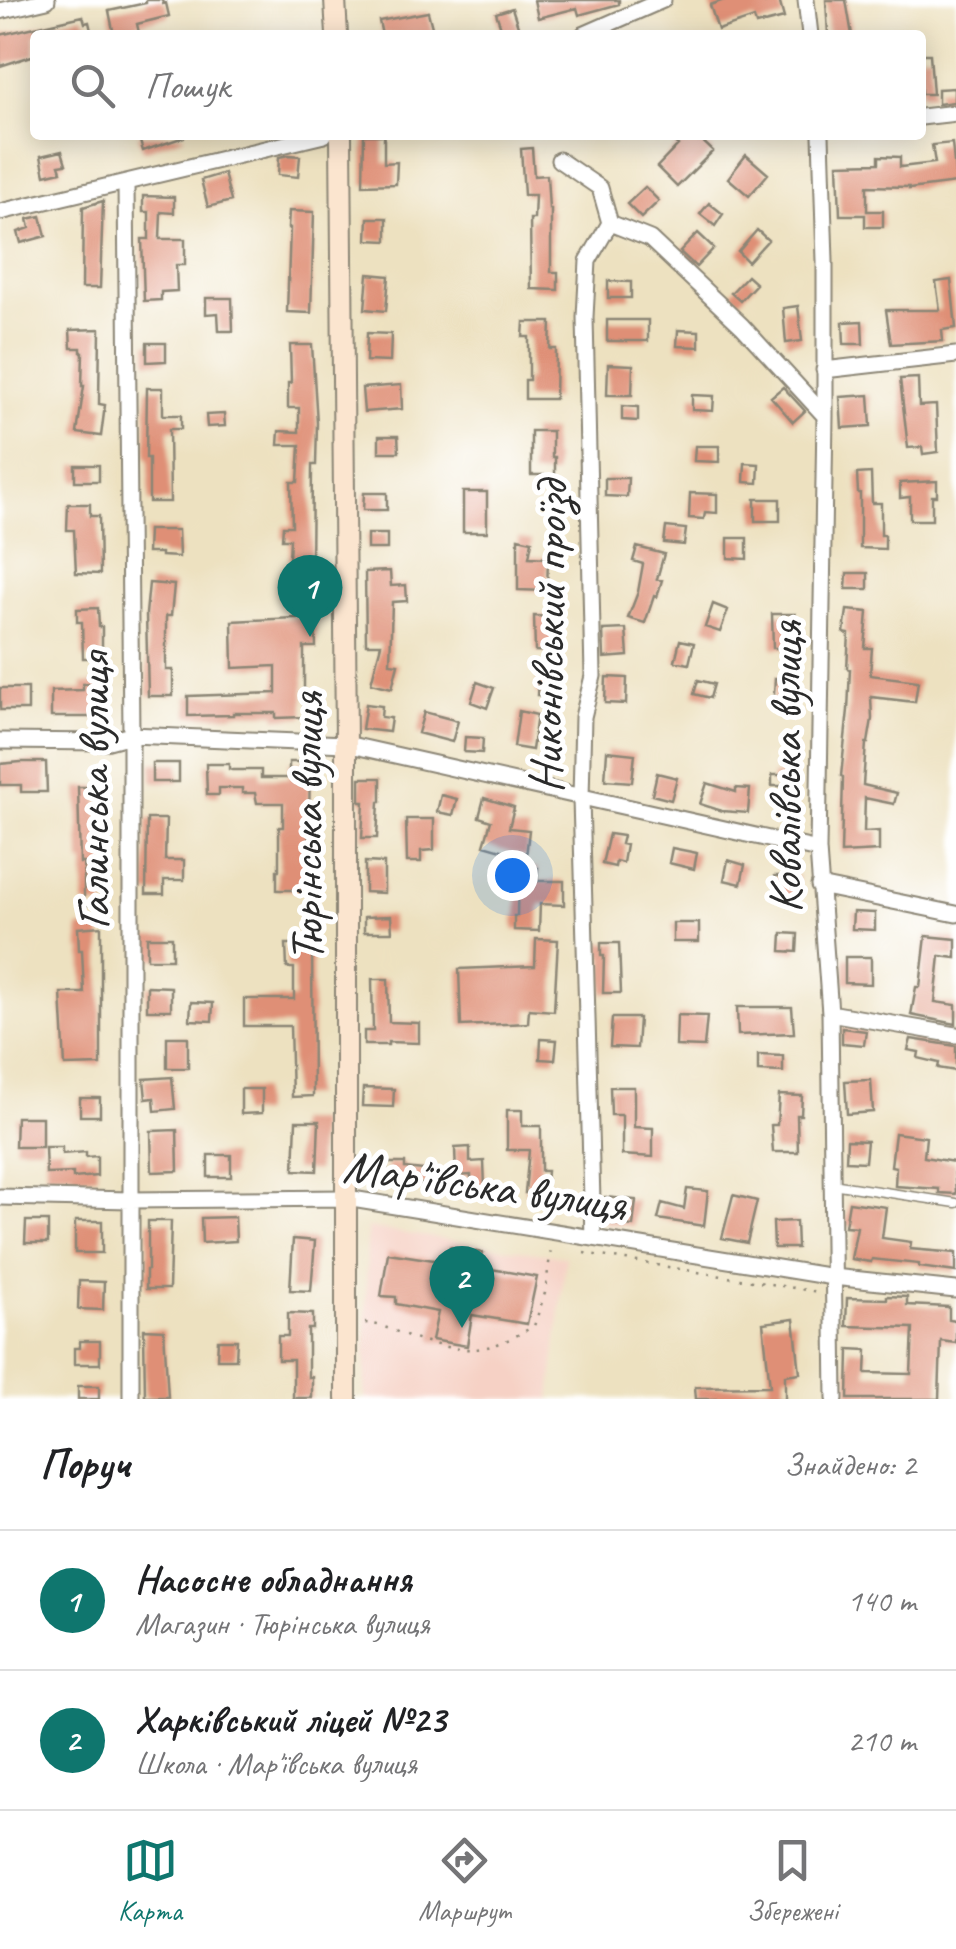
<!DOCTYPE html>
<html lang="uk">
<head>
<meta charset="utf-8">
<style>
	:root { --surface:#fff; --page:#f2f2f2; --text:#202124; --muted:#757577; --line:#e0e0e0; --accent:#0f766e }
	body { margin:0; font-family:Caveat,sans-serif; background:var(--page); color:var(--text) }
	.you { position:absolute; left:512px; top:875px; width:35px; height:35px; margin:-25px; border:8px solid #fff; border-radius:50%; background:#1a73e8; box-shadow:0 0 0 15px #1a73e833 }
	.badge { display:grid; place-items:center; width:65px; height:65px; border-radius:50%; background:var(--accent); color:#fff; font-size:32px; font-weight:700 }
	.pin { position:absolute; translate:-50% -82px; filter:drop-shadow(0 2px 5px #0008) }
	.pin::after { content:''; position:absolute; top:52px; width:35px; height:30px; background:inherit; clip-path:polygon(0 0,100% 0,50% 100%) }
	.list { margin:0; padding:0; list-style:none }
	h2 { display:flex; justify-content:space-between; align-items:center; height:130px; margin:0; padding:0 40px; font-size:42px }
	h2 small { font-size:32px; font-weight:400; color:var(--muted) }
	.list li { display:grid; grid-template-columns:65px 1fr auto; gap:30px; align-items:center; box-sizing:border-box; height:140px; padding:0 40px; border-top:2px solid var(--line) }
	.list b { display:block; font-size:38px; white-space:nowrap }
	.list p { margin:0; font-size:32px; white-space:nowrap; color:var(--muted) }
	.list em { font-size:32px; font-style:normal; color:var(--muted) }
	.icon { flex:none; width:55px; height:55px; fill:none; stroke:currentColor; stroke-width:2; stroke-linecap:round; stroke-linejoin:round }
	.map { position:relative; flex:none; width:956px; height:1399px; overflow:hidden }
	.search { position:absolute; background:var(--surface); box-shadow:0 5px 25px #0003; left:30px; right:30px; top:30px; height:110px; display:flex; align-items:center; gap:25px; box-sizing:border-box; padding:0 35px; border-radius:10px; color:var(--muted); font-size:38px }
	.sheet { height:410px; background:var(--surface) }
	nav { display:flex; justify-content:space-around; align-items:center; box-sizing:border-box; height:140px; border-top:2px solid var(--line); background:var(--surface); font-size:28px; color:var(--muted) }
	nav a { display:grid; justify-items:center; gap:5px }
	nav .on { color:var(--accent) }
	.map>svg:first-child { display:block }
	.built { fill:#f6d1c5 }
	.building { fill:#df8f76 }
	.lines { fill:none; stroke-linecap:round; stroke-linejoin:round }
	.lane-casing { stroke:#8c8676; stroke-width:11 }
	.street-casing { stroke:#8c8676; stroke-width:19 }
	.secondary-casing { stroke:#8c8676; stroke-width:24 }
	.path { stroke:#8c8676; stroke-width:2.5; stroke-dasharray:2.5 8; stroke-linecap:butt }
	.lane { stroke:#fff; stroke-width:8 }
	.street { stroke:#fff; stroke-width:15 }
	.secondary { stroke:#fbe5cf; stroke-width:20 }
	.labels { text-anchor:middle; dominant-baseline:central; stroke-width:10; stroke-linejoin:round; paint-order:stroke }
	.street-label { font-size:48px; fill:#2b2b2b; stroke:#fff }
</style>
</head>
<body>
<div class="map">
<svg width="956" height="1399" viewBox="0 0 956 1399">
	<rect width="100%" height="100%" fill="#fff"/>
	<filter id="ink" filterUnits="userSpaceOnUse"><feTurbulence type="fractalNoise" baseFrequency=".01" numOctaves="2"/><feDisplacementMap in="SourceGraphic" scale="20" xChannelSelector="R" yChannelSelector="G"/><feConvolveMatrix kernelMatrix="1 2 1 2 8 2 1 2 1" color-interpolation-filters="sRGB"/></filter>
	<filter id="wash" filterUnits="userSpaceOnUse"><feTurbulence type="fractalNoise" baseFrequency=".0048" numOctaves="4" result="noise"/><feDisplacementMap in="SourceGraphic" scale="40" xChannelSelector="R" yChannelSelector="G"/><feGaussianBlur stdDeviation="2.25" result="paint"/><feColorMatrix in="noise" values="0 0 0 0 0 0 0 0 0 0 0 0 0 0 0 0 0 1.4 0 .05"/><feComposite in="paint" operator="in"/></filter>
	<g filter="url(#wash)">
		<rect width="100%" height="100%" fill="#ede1c0"/>
		<path class="built" d="M367,1228L566,1257L550,1399H365Z"/>
		<g id="blocks">
			<path class="building" d="M146,0H162L163,4L166,3L169,16L137,24L139,33L114,35L109,11L146,3Z
				M534,0H619V4L579,15L577,8L538,18Z
				M724,0H764L765,3L779,0L784,18L756,25L754,18L718,30L710,5Z
				M826,0H846L852,35H828Z
				M512,8L519,29L503,34L496,13Z
				M428,12L434,35H382L379,21Z
				M83,16L85,23L89,22L92,35H35V55L0,66V35Z
				M921,54H930L933,94H921Z
				M954,88V102L938,104V89Z
				M138,135H183L184,137L143,151Z
				M364,135H384V163L397,162L396,184L363,185Z
				M666,135H696L713,151L677,187L657,167L678,145Z
				M952,143L956,183L909,189V187L867,186V211H883V227H865V215H840L838,164L879,163V156L900,157V167L935,163L932,145Z
				M532,148L534,176L547,175L549,209H551V272H558V290L531,289L530,219H534L535,195H524L521,149Z
				M62,151L66,164L59,165L61,171L45,175L41,156Z
				M289,155L300,156L298,177L278,175L279,157Z
				M746,155L768,174L749,196L728,178Z
				M224,173L231,201L208,207L201,180Z
				M645,187L659,201L641,218L627,204Z
				M143,196L174,197V213L161,212L160,239H185V265H176L177,291L161,292V300L144,301L142,239H149V212H143Z
				M103,201L100,288H82L83,207Z
				M709,203L723,214L715,226L700,214Z
				M289,211L314,212L311,313L287,312L290,228H288Z
				M41,216L46,236L21,243L18,232L30,228L28,219Z
				M368,218H387V241L367,240Z
				M757,230L768,240L748,262L738,252Z
				M698,233L714,248L696,267L680,252Z
				M368,274L389,276L386,311L365,309Z
				M747,276L756,284L740,301L731,293Z
				M951,280L956,328L942,330L943,341L891,344L886,310H940L936,282Z
				M608,281L631,282V298H608Z
				M206,298H232L233,331H219L218,313L206,314Z
				M798,306L802,341L786,343L783,308Z
				M607,320H648V341H607Z
				M862,321L863,344H844L843,322Z
				M524,322H551L550,349H556L555,399H525V380H529V337H523Z
				M100,329L99,404L105,405L101,436L77,433L84,386H82L83,352H81V348H71L70,330Z
				M678,330L699,331V347L677,346Z
				M367,333L391,334L390,362L366,361Z
				M147,343H166V361L147,362Z
				M290,345H312L317,423L316,465H312L311,578L316,579L314,599L290,596L292,560L289,559L290,539H282L283,526H292L291,482H298L300,445H278L279,431L299,432V408H288V383H291Z
				M608,364L633,365L632,395H607Z
				M918,378L919,406L936,405L938,452L923,454L922,447L908,448L900,379Z
				M401,385L402,409L364,412L362,388Z
				M783,387L805,411L793,422L771,397Z
				M147,388H163V415H181V429H169L170,502H149V458H146Z
				M692,395L714,396L713,411L692,410Z
				M869,395L871,426L842,428L840,397Z
				M622,406L638,407V421L622,420Z
				M224,414L225,426L207,427L206,415Z
				M531,431H552V457H555V475H531Z
				M379,436H398L399,452H379Z
				M695,446H719V462L694,461Z
				M745,463L759,464L758,483L744,482Z
				M75,465H99V481H75Z
				M871,473L872,503H881V535H885V549L860,548V493H858L857,474Z
				M605,478H628L627,497L605,496Z
				M937,481V496H932V520H910V497L900,498V483Z
				M463,492H487V532H463Z
				M364,493H387V510H363Z
				M690,493L717,494V513L705,512L704,519L689,518Z
				M755,499H780V521H755Z
				M68,504H90V516H99L100,574L76,573L74,530H67Z
				M666,527L686,529L684,545L664,543Z
				M148,530H178L179,557L161,556V553H147Z
				M367,534H387V549H367Z
				M518,538L532,541L529,557L548,558L547,591L518,590Z
				M728,538H747V559L728,558Z
				M637,547L664,554L657,579L662,580L657,597L654,596L645,623L628,618L638,592L643,564L633,561Z
				M390,571L391,586L406,585L407,601L392,602L390,663L398,664L392,688L371,683L381,644H366L365,572Z
				M847,573H868V589H846Z
				M149,583L174,585L171,616H166V670H173V696H148L146,614Z
				M713,604L728,610L720,632L705,627Z
				M98,608L99,627H102V658H83L82,622H77V609Z
				M847,610L868,612L865,648H872L870,675L918,681L915,702L871,697L872,719L868,743H866L863,785L897,793L894,804L865,798L864,832L879,831V851L841,853L843,777L841,776L848,710L850,669L847,668L849,634L844,633Z
				M772,614H795L796,648H773Z
				M534,616L557,617L558,652L535,651Z
				M315,617L316,647H304V717L276,718V713H233V715L188,716V696L276,693V666L233,668L232,621Z
				M626,629L628,656L604,658L603,630Z
				M680,640L694,643L689,664L675,661Z
				M538,677L558,678L557,696L537,695Z
				M606,677L627,678L626,704L605,703Z
				M775,678L792,679L790,711L773,710Z
				M698,680L714,684L710,698L694,694Z
				M477,682L494,688L487,708L471,702Z
				M102,683L104,717H51V691L83,690V684Z
				M0,688H28V710H0Z
				M366,704L382,706L381,717L391,718L389,732L362,729Z
				M519,711L537,715L532,750L514,747Z
				M424,712L458,721L452,742L418,733Z
				M465,737L483,738L482,753L464,752Z
				M607,751L635,754L632,782L605,780Z
				M21,762H46L47,792H21V785H0V764Z
				M289,762H310L308,890H277V870H279V827H283V803H257L255,793H242V788H219V795H207L206,764H229V769L232,770H261V778H289Z
				M152,763H179V782H152Z
				M657,773L677,778L671,800L652,795Z
				M772,775H791L790,786H772Z
				M360,778H381V802H379L377,838H362L364,802H360Z
				M707,783L736,792V788L750,789L748,813L722,811L700,804Z
				M78,787H99V819H105V906L84,905V863H80Z
				M441,795L457,799L453,815L437,812Z
				M484,798L514,807L509,828L529,830L526,857L484,845L491,821L479,817Z
				M780,798H795V821H780Z
				M147,819H166L165,860H184V880H164V894H146Z
				M406,819H434V850L421,851V862H407Z
				M609,834L623,836L621,844L626,845L623,863L616,861L615,867L602,864Z
				M672,848L697,853L694,869L669,863Z
				M728,860L745,865L741,884L724,880Z
				M365,862L384,863V893L365,892Z
				M518,868H538L537,881H564V905L540,904L539,931L514,930V916H517Z
				M775,876H798V897H774Z
				M853,912L875,913V930L852,929Z
				M391,916L392,932H364V917Z
				M673,923H699V942H673Z
				M101,926V1065L65,1066L61,993H84L82,950H79L78,928Z
				M782,933L798,934L797,952L781,951Z
				M926,936L956,939V958L940,956L935,1002L956,1005V1024L911,1015L916,987H920Z
				M147,937H172V959H147Z
				M536,939L558,940L554,1011L529,1009L528,1023L461,1026L459,969L535,966Z
				M601,943H619L621,993H603L604,956H601Z
				M286,944H312L313,1096L292,1097L290,1026H244V999H294V968H287Z
				M845,957H871V984L845,983Z
				M372,979H388L389,1022L419,1023V1043L388,1042V1045H364V1031H373Z
				M147,986L171,987V1010H147Z
				M191,1002L213,1003L212,1021L190,1020Z
				M737,1007H792L794,1033L738,1035Z
				M677,1015L707,1016L704,1047L676,1046Z
				M612,1018H639L637,1048L610,1047Z
				M842,1028L866,1031L864,1045L842,1043Z
				M167,1037H188V1068H167Z
				M541,1039L557,1040L555,1060L540,1059Z
				M911,1039L956,1046V1071L938,1068L939,1063L918,1058L919,1052L908,1050Z
				M758,1055L783,1056V1072L758,1071Z
				M172,1077L175,1109L155,1111L154,1098L146,1099L144,1079Z
				M871,1080L873,1112L847,1114L845,1081Z
				M610,1087H634V1127L653,1128V1157L622,1155V1115H611Z
				M363,1088L394,1089L393,1107L362,1106Z
				M241,1089H262V1113L241,1114Z
				M779,1095L802,1096L801,1115H797L798,1152H773L771,1125H777Z
				M80,1098H100V1116H80Z
				M507,1110H522V1126H541V1171H547L545,1194L525,1193L529,1150H507Z
				M16,1117H42V1147H15Z
				M296,1121H319L317,1171L294,1170Z
				M177,1130L178,1171L152,1172L151,1131Z
				M895,1133L926,1137L924,1157L954,1162L956,1194L939,1193V1189L895,1186L896,1167L891,1166Z
				M847,1140L867,1141L865,1162L846,1161Z
				M45,1147H62V1154L86,1152V1157L97,1156V1176L73,1178V1173L46,1174Z
				M470,1147V1162L484,1161L485,1188L472,1189L471,1175L456,1176L455,1148Z
				M208,1155H231V1177H208Z
				M387,1163H405V1168L443,1172L441,1190L423,1187V1184H387Z
				M687,1189L708,1191L704,1226L658,1219L662,1203L684,1209Z
				M733,1195L757,1201L747,1243L722,1238Z
				M605,1197L636,1200L633,1226L604,1223Z
				M849,1202L886,1207L882,1238L911,1242L910,1249L956,1253V1272L919,1267V1264L872,1259L871,1262L851,1259L857,1227L845,1226Z
				M235,1217L236,1241L202,1243L201,1218Z
				M26,1221H48V1243H25Z
				M75,1221H102V1253H75Z
				M148,1221H171L169,1289H146V1270H148Z
				M796,1221L797,1248H774L773,1222Z
				M293,1239L315,1241L311,1291L290,1290Z
				M450,1247L483,1253L480,1267L537,1277L527,1324L472,1315L467,1346L432,1340L438,1312L396,1304V1297L381,1296L388,1253L447,1262Z
				M79,1281L104,1282L103,1310L78,1309Z
				M887,1296L907,1297V1305L949,1307V1320L956,1321V1343L941,1341L939,1399H848L849,1349L867,1350L866,1373L911,1374L913,1328L846,1326L847,1298L887,1299Z
				M288,1313L313,1314V1329H308V1377H312V1398H293V1360H278V1336H288Z
				M794,1319L800,1373L785,1375V1399H696L695,1387L770,1386L763,1323Z
				M144,1329L164,1330L168,1397H145Z
				M218,1340H237L236,1359H217Z
				M80,1341H100V1364H74V1348H80Z
				M78,1386H99V1399H78Z"/>
		</g>
	</g>
	<g filter="url(#ink)">
		<use href="#blocks" fill-opacity="0" stroke="#8c8676" stroke-width="2.5"/>
		<g class="lines">
			<g class="lane-casing">
				<path id="lane" d="M832,1184L956,1203"/>
			</g>
			<g class="street-casing">
				<path id="street" d="M806,0L810,35
					M0,11L47,0
					M583,35L663,0
					M921,117L956,113
					M821,135L825,261V416L818,850L830,1013L835,1399
					M559,160L600,188L610,223L650,239L742,326L825,416
					M126,183L131,735V1399
					M0,212L324,135
					M824,370L956,355
					M0,741L105,742L131,735L346,744L818,850
					M819,886L956,914
					M830,1013L956,1035
					M0,1197L130,1200L346,1198L833,1277L956,1290
					M593,1238L581,798L583,717L593,676L585,317L588,261L610,223"/>
			</g>
			<g class="secondary-casing">
				<path id="secondary" d="M335,0L337,35
					M341,135L346,744V1399"/>
			</g>
			<path class="path" d="M584,1253L818,1292
				M365,1323C381,1324 396,1332 411,1337C465,1355 484,1355 534,1326L545,1293L551,1249"/>
			<use href="#lane" class="lane"/>
			<use href="#street" class="street"/>
			<use href="#secondary" class="secondary"/>
		</g>
	</g>
	<g class="labels">
		<g class="street-label">
			<text transform="translate(548 637) rotate(-89)">Никонівський проїзд</text>
			<text transform="translate(785 767) rotate(-90)">Ковалівська вулиця</text>
			<text transform="translate(93 791) rotate(-90)">Галинська вулиця</text>
			<text transform="translate(306 827) rotate(-90)">Тюрінська вулиця</text>
			<text transform="translate(485 1185) rotate(8)">Мар'ївська вулиця</text>
		</g>
	</g>
</svg>
<div class="you"></div>
<div class="pin badge" style="left:310px;top:637px">1</div>
<div class="pin badge" style="left:462px;top:1328px">2</div>
<div class="search"><svg class="icon" aria-label="search" viewBox="0 0 24 24"><circle cx="10" cy="10" r="6"/><path d="M15 15l6 6"/></svg>Пошук</div>
</div>
<section class="sheet">
<h2>Поруч<small>Знайдено: 2</small></h2>
<ul class="list">
<li><span class="badge">1</span><div><b>Насосне обладнання</b><p>Магазин · Тюрінська вулиця</p></div><em>140 m</em></li>
<li><span class="badge">2</span><div><b>Харківський ліцей №23</b><p>Школа · Мар'ївська вулиця</p></div><em>210 m</em></li>
</ul>
</section>
<nav>
<a class="on"><svg class="icon" aria-label="map" viewBox="0 0 24 24"><path d="M3 6l6-2 6 2 6-2v14l-6 2-6-2-6 2zM9 4v14M15 6v14"/></svg>Карта</a>
<a><svg class="icon" aria-label="directions" viewBox="0 0 24 24"><path d="M12 3l9 9-9 9-9-9zM9 14v-3h6M13 9l2 2-2 2"/></svg>Маршрут</a>
<a><svg class="icon" aria-label="saved" viewBox="0 0 24 24"><path d="M7 4h10v16l-5-4-5 4z"/></svg>Збережені</a>
</nav>
</body>
</html>
